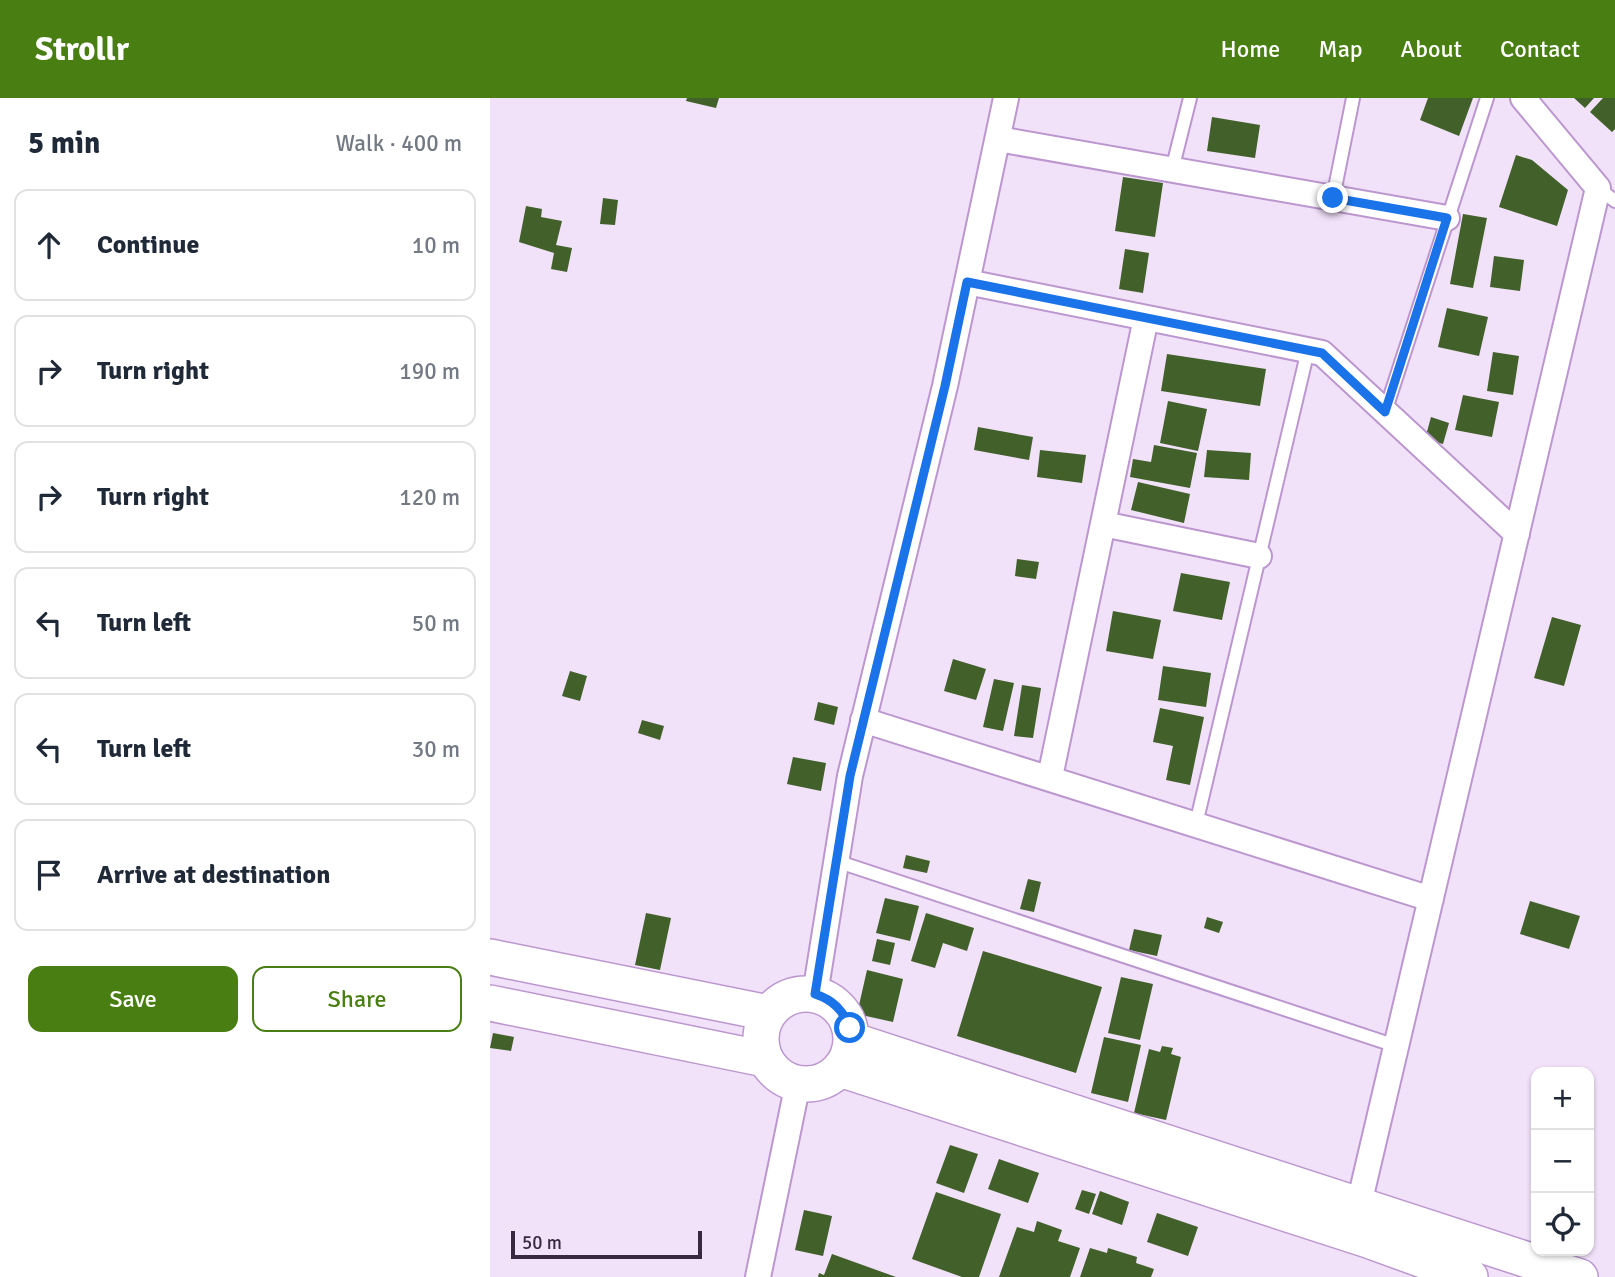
<!DOCTYPE html>
<html lang="en">
<head>
<meta charset="utf-8">
<style>
	:root { --surface:#fff; --page:#f6f6f7; --text:#1f2937; --muted:#747a83; --line:#e0e1e3; --accent:#497e12 }
	body { margin:0; font-family:Signika,sans-serif; background:var(--page); color:var(--text) }
	.controls { position:absolute; right:21px; bottom:21px; display:grid; overflow:hidden; border-radius:14px; box-shadow:0 2px 5px #0004 }
	.controls button { width:63px; height:63px; display:grid; place-items:center; padding:0; border:0; border-bottom:2px solid var(--line); background:var(--surface); color:var(--text); font:35px sans-serif }
	.scale { position:absolute; left:21px; bottom:18px; width:191px; box-sizing:border-box; padding-left:7px; border:4px solid #382940; border-top:0; font-size:19px; line-height:24px; white-space:nowrap; color:#382940; -webkit-text-stroke:5px #f1e1f9; paint-order:stroke }
	.stop { position:absolute; width:21px; height:21px; margin:-16px; border:5px solid #1a73e8; border-radius:50%; background:#fff }
	.stop.end { background:#1a73e8; border-color:#fff; box-shadow:0 2px 7px #0008 }
	.list { margin:0; padding:0; list-style:none }
	h2 { display:flex; justify-content:space-between; align-items:center; height:91px; margin:0; padding:0 28px; font-size:30px }
	h2 small { font-size:23px; font-weight:400; color:var(--muted) }
	.list li { display:grid; grid-template-columns:46px 1fr auto; gap:21px; align-items:center; box-sizing:border-box; height:112px; margin:0 14px 14px; padding:0 14px; border:2px solid var(--line); border-radius:14px }
	.list b { display:block; font-size:26px; white-space:nowrap }
	.list em { font-size:23px; font-style:normal; color:var(--muted) }
	.actions { display:flex; gap:14px; padding:21px 28px }
	.actions a { flex:1; padding:16px 0; border:2px solid var(--accent); border-radius:14px; text-align:center; font-size:24px; color:var(--accent) }
	.actions .main { background:var(--accent); color:#fff }
	.icon { flex:none; width:38px; height:38px; fill:none; stroke:currentColor; stroke-width:2; stroke-linecap:round; stroke-linejoin:round }
	.map { position:relative; flex:none; width:1125px; height:1179px; overflow:hidden }
	header { display:flex; align-items:center; gap:42px; box-sizing:border-box; height:98px; padding:0 35px; background:var(--accent); color:#fff }
	header strong { font-size:33px }
	nav { display:flex; gap:38px; margin-inline-start:auto; font-size:24px }
	main { display:flex }
	aside { flex:1; background:var(--surface) }
	.map>svg:first-child { display:block }
	.building { fill:#41602a }
	.lines { fill:none; stroke-linecap:round; stroke-linejoin:round }
	.lane-casing { stroke:#bc97cf; stroke-width:16 }
	.street-casing { stroke:#bc97cf; stroke-width:28 }
	.secondary-casing { stroke:#bc97cf; stroke-width:38 }
	.lane { stroke:#fff; stroke-width:12 }
	.street { stroke:#fff; stroke-width:24 }
	.secondary { stroke:#fff; stroke-width:35 }
	.route { stroke:#1a73e8; stroke-width:9 }
</style>
</head>
<body>
<header>
<strong>Strollr</strong>
<nav><a>Home</a><a>Map</a><a>About</a><a>Contact</a></nav>
</header>
<main>
<aside>
<h2>5 min<small>Walk · 400 m</small></h2>
<ul class="list">
<li><svg class="icon" aria-label="ahead" viewBox="0 0 24 24"><path d="M12 20V5M6 11l6-6 6 6"/></svg><div><b>Continue</b></div><em>10 m</em></li>
<li><svg class="icon" aria-label="right" viewBox="0 0 24 24"><path d="M7 20v-9h11M14 6l5 5-5 5"/></svg><div><b>Turn right</b></div><em>190 m</em></li>
<li><svg class="icon" aria-label="right" viewBox="0 0 24 24"><path d="M7 20v-9h11M14 6l5 5-5 5"/></svg><div><b>Turn right</b></div><em>120 m</em></li>
<li><svg class="icon" aria-label="left" viewBox="0 0 24 24"><path d="M17 20v-9H6M10 6l-5 5 5 5"/></svg><div><b>Turn left</b></div><em>50 m</em></li>
<li><svg class="icon" aria-label="left" viewBox="0 0 24 24"><path d="M17 20v-9H6M10 6l-5 5 5 5"/></svg><div><b>Turn left</b></div><em>30 m</em></li>
<li><svg class="icon" aria-label="arrive" viewBox="0 0 24 24"><path d="M6 21V4h12l-3 4 3 4H6"/></svg><div><b>Arrive at destination</b></div></li>
</ul>
<div class="actions"><a class="main">Save</a><a>Share</a></div>
</aside>
<div class="map">
<svg width="1125" height="1179" viewBox="0 0 1125 1179">
	<rect width="100%" height="100%" fill="#f1e1f9"/>
	<path class="building" d="M197,0H229L226,10L196,3Z
		M938,0H983L969,38L930,22Z
		M1084,0H1104L1095,10Z
		M1113,0H1125V31L1122,34L1100,14Z
		M722,19L770,27L765,60L717,53Z
		M1026,57L1042,62L1078,92L1067,128L1009,109Z
		M633,79L673,85L665,139L625,133Z
		M113,100L128,102L125,127L110,126Z
		M36,108L52,111L51,119L72,123L66,147L82,150L77,174L61,171L64,155L29,144Z
		M973,116L997,120L983,190L960,186Z
		M635,151L659,155L653,195L629,191Z
		M1004,158L1034,162L1030,193L1000,189Z
		M957,210L998,219L989,258L948,249Z
		M1003,254L1029,258L1023,297L997,293Z
		M677,256L776,271L770,308L671,293Z
		M973,297L1009,304L1002,339L965,332Z
		M678,303L717,311L708,353L670,345Z
		M941,319L959,325L953,346L935,341Z
		M488,329L543,339L539,362L484,352Z
		M664,347L707,355L700,390L640,379L643,361L661,364Z
		M550,352L596,357L592,385L547,379Z
		M717,352L761,355L759,382L714,379Z
		M648,384L700,396L694,425L641,412Z
		M527,461L549,464L546,481L525,478Z
		M691,475L740,484L732,522L683,513Z
		M623,513L671,522L663,561L616,553Z
		M1062,519L1091,527L1074,588L1044,580Z
		M463,561L496,571L486,602L454,593Z
		M673,568L721,575L716,609L668,602Z
		M80,573L97,578L90,603L72,598Z
		M504,581L524,585L513,633L493,629Z
		M532,587L551,590L543,640L524,638Z
		M328,604L348,609L344,627L324,622Z
		M670,610L714,619L700,687L676,682L683,648L663,644Z
		M152,622L174,628L170,642L148,635Z
		M303,659L336,665L331,693L297,686Z
		M416,757L440,763L437,775L413,770Z
		M538,781L551,784L544,814L530,811Z
		M395,800L429,808L420,843L386,835Z
		M1040,803L1090,818L1079,851L1030,836Z
		M156,815L181,820L170,872L145,867Z
		M436,815L484,830L477,853L453,845L445,870L421,863Z
		M717,819L733,824L729,835L714,830Z
		M644,831L672,837L667,858L639,852Z
		M387,841L405,845L400,867L382,863Z
		M493,853L612,889L586,975L467,938Z
		M377,872L413,881L403,924L367,916Z
		M631,879L663,886L650,942L618,935Z
		M3,935L24,939L21,953L0,950Z
		M614,939L651,947L638,1004L601,995Z
		M672,948L683,950L681,956L691,959L676,1022L644,1015L659,951L670,954Z
		M460,1047L488,1056L474,1095L446,1085Z
		M509,1061L549,1075L538,1105L498,1091Z
		M592,1092L606,1096L599,1116L585,1111Z
		M610,1093L639,1104L632,1127L602,1116Z
		M446,1094L511,1116L489,1179H472L422,1161Z
		M314,1112L342,1118L333,1158L305,1152Z
		M667,1115L708,1129L698,1158L657,1144Z
		M547,1123L572,1132L568,1143L590,1150L580,1179H509L527,1129L544,1134Z
		M600,1150L617,1155L618,1150L647,1159L646,1165L664,1171L661,1179H590Z
		M342,1156L406,1179H328L329,1175L334,1177Z"/>
	<g class="lines">
		<g class="lane-casing">
			<path id="lane" d="M682,72L700,0
				M1108,90L1125,103
				M843,100L863,0
				M895,314L997,0
				M706,726L818,252
				M346,763L906,948"/>
		</g>
		<g class="street-casing">
			<path id="street" d="M508,41L957,120
				M477,184L832,255L1027,436
				M613,426L769,458
				M373,622L941,801
				M560,679L656,220
				M325,896L360,678L455,288L516,0
				M869,1106L1108,90L1033,0
				M268,1179L308,985"/>
		</g>
		<g class="secondary-casing">
			<path id="secondary" d="M0,859L278,915
				M271 941a45 45 0 1 1 90 0a45 45 0 1 1-90 0Z
				M0,905L275,961
				M361,942L1090,1179
				M350,971L875,1141L980,1179"/>
		</g>
		<use href="#lane" class="lane"/>
		<use href="#street" class="street"/>
		<use href="#secondary" class="secondary"/>
	</g>
	<g class="lines">
		<path class="route" d="M360,930C353,912 343,902 325,896L360,678L455,288L477,184L832,255L895,314L957,120L843,100"/>
	</g>
</svg>
<div class="controls">
<button>+</button>
<button>−</button>
<button><svg class="icon" aria-label="locate" viewBox="0 0 24 24"><circle cx="12" cy="12" r="6"/><path d="M12 2v4M12 18v4M2 12h4M18 12h4"/></svg></button>
</div>
<div class="scale">50 m</div>
<div class="stop" style="left:360px;top:930px"></div>
<div class="stop end" style="left:843px;top:100px"></div>
</div>
</main>
</body>
</html>
